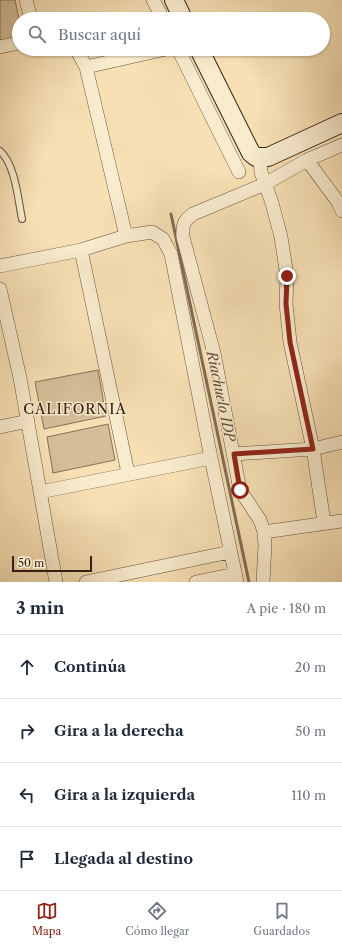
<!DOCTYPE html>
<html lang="es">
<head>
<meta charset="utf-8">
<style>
	:root { --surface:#fff; --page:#f6f6f7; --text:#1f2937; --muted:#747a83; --line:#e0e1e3; --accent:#8f2418 }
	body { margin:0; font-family:"Libre Caslon Text",serif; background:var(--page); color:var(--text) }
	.scale { position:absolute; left:12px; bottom:10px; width:80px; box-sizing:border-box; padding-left:4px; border:2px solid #362014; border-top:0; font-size:11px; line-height:14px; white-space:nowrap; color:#362014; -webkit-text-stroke:3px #f9ebce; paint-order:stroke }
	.stop { position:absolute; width:12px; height:12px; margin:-9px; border:3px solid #8f2418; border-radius:50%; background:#fff }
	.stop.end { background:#8f2418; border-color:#fff; box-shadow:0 1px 4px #0008 }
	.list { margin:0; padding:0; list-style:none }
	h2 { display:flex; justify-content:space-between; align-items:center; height:52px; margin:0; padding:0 16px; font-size:17px }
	h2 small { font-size:13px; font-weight:400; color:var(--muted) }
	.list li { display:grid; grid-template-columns:26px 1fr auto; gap:12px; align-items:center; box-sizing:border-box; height:64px; padding:0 16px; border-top:1px solid var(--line) }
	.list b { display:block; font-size:15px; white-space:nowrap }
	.list em { font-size:13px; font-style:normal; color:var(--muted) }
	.icon { flex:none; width:22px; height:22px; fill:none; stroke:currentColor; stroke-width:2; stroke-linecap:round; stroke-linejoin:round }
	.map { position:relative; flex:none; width:342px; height:582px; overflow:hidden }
	.search { position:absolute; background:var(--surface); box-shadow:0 1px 3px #0004; left:12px; right:12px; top:12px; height:44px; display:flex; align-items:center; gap:10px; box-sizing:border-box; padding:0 14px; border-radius:22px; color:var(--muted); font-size:15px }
	.sheet { height:308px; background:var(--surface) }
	nav { display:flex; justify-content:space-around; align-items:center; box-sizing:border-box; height:56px; border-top:1px solid var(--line); background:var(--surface); font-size:11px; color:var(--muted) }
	nav a { display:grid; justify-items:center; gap:2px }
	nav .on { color:var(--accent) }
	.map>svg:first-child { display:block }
	.green { fill:#d5bf99; stroke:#867056 }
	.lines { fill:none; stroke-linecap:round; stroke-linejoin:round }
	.stream { stroke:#826c54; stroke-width:3 }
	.lane-casing { stroke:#66503c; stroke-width:8 }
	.street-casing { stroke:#66503c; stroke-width:14 }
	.secondary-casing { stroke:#362014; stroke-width:20 }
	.lane { stroke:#f9ebce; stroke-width:6 }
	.street { stroke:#f9ebce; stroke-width:13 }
	.secondary { stroke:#f9ebce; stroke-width:18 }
	.route { stroke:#8f2418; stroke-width:5 }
	.labels { text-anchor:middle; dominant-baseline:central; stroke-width:3; stroke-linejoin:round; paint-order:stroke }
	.water-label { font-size:14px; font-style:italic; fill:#624c39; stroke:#f9ebce }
	.neighbourhood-label { font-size:14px; letter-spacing:1px; fill:#362014; stroke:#f9ebce }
</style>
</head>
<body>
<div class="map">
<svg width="342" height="582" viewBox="0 0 342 582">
	<rect width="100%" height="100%" fill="#f6e0b4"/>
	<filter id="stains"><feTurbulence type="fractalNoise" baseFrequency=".005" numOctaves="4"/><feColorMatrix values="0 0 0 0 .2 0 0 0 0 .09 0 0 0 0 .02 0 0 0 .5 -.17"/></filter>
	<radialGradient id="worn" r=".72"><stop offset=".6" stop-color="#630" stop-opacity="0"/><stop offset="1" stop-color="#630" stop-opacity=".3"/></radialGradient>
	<path class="green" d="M0,0H15L19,19V36L0,41Z
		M98,370L106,416L44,429L35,382Z
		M108,424L115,460L53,473L47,437Z"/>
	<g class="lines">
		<path class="stream" d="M171,214L249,582"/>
		<g class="lane-casing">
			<path id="lane" d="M0,151C15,164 18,199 22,219"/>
		</g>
		<g class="street-casing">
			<path id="street" d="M26,0L31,19
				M153,0L163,19
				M0,47L19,43
				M76,49L86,67L126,236
				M178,49L239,172
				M86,67L166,49
				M260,158L261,172L272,203L281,237L287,276L286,304L290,342L313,449L324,522
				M307,160L338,202L342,211
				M81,250L128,473
				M0,266L81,250L126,236L152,232L163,239L171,254L211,458L237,582
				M0,289L20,378L56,582
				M0,427L28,421
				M234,454L313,449L342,442
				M40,492L211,458
				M264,532L342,521
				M86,582L230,552
				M196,582L235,574
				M263,582L265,545L264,532L260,520L240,490L214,353L183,237C182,225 184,220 193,214L265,184L307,160L342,145"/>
		</g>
		<g class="secondary-casing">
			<path id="secondary" d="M174,0L183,19
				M199,49L251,153L256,157H268L342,123"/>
		</g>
		<use href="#lane" class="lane"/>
		<use href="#street" class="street"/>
		<use href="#secondary" class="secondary"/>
	</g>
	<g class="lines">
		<path class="route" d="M240,490L234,454L313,449L290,342L286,304L287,276"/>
	</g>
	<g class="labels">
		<g class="water-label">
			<text transform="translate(221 396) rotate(78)">Riachuelo IDP</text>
		</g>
		<g class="neighbourhood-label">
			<text x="75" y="409">CALIFORNIA</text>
		</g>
	</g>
	<rect width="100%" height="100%" filter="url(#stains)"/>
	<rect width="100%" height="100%" fill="url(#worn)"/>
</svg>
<div class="scale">50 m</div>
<div class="stop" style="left:240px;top:490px"></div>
<div class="stop end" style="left:287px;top:276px"></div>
<div class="search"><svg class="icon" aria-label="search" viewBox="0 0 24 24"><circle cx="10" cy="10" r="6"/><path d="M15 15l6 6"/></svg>Buscar aquí</div>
</div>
<section class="sheet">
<h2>3 min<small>A pie · 180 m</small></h2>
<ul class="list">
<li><svg class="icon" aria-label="ahead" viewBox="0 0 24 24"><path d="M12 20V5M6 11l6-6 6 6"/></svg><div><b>Continúa</b></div><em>20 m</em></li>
<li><svg class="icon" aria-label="right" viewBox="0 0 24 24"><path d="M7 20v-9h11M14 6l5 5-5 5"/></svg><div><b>Gira a la derecha</b></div><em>50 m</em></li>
<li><svg class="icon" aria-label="left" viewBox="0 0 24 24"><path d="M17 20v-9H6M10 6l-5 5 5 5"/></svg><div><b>Gira a la izquierda</b></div><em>110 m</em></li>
<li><svg class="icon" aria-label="arrive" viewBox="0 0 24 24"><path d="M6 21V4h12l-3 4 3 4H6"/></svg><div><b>Llegada al destino</b></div></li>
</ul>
</section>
<nav>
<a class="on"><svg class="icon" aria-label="map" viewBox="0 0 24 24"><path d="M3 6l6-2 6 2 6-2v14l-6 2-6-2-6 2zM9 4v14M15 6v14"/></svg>Mapa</a>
<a><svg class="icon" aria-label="directions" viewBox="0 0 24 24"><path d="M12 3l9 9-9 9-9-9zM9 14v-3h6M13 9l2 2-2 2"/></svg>Cómo llegar</a>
<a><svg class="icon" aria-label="saved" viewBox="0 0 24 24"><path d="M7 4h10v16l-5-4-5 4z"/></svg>Guardados</a>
</nav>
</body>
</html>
